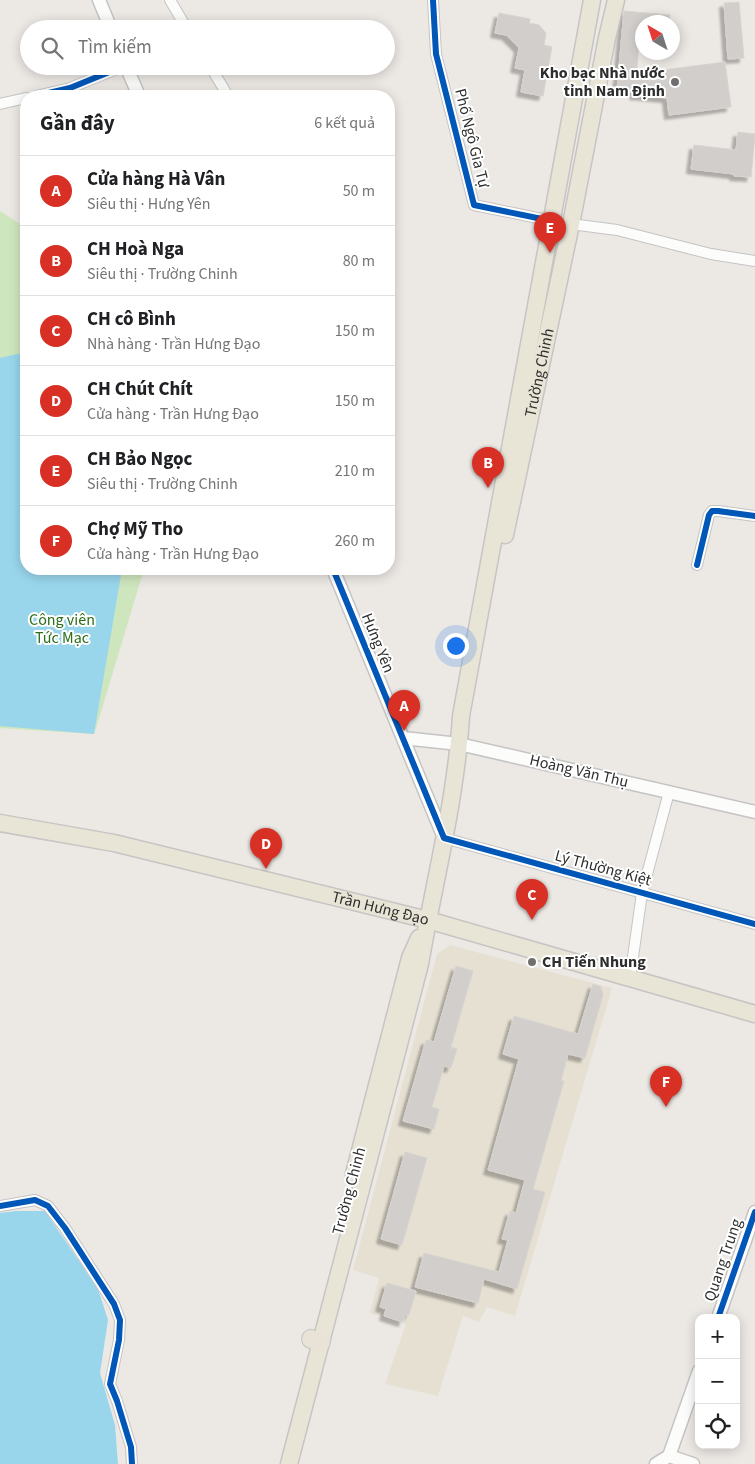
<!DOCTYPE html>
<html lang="vi">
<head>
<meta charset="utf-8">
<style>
	:root { --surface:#fff; --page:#f6f6f6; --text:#202124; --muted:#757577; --line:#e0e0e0; --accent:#d93025 }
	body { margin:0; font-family:"Source Sans 3",sans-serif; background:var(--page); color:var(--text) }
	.controls { position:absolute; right:15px; bottom:15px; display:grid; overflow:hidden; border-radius:10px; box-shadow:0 2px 12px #0003 }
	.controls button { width:45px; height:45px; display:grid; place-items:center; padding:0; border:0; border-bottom:1px solid var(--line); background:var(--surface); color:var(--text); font:25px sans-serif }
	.compass { position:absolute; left:635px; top:15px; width:45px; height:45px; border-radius:50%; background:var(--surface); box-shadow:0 2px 12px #0003; rotate:321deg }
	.you { position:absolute; left:455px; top:645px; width:18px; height:18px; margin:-12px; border:4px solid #fff; border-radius:50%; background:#1a73e8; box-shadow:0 0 0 8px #1a73e833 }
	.badge { display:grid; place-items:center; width:32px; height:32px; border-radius:50%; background:var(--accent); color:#fff; font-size:16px; font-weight:700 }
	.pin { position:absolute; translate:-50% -41px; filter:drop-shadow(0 1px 2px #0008) }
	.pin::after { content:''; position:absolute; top:26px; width:18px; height:15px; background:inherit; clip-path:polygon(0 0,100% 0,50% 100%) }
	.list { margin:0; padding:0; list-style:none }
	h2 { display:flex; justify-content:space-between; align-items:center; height:65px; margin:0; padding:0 20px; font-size:21px }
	h2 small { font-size:16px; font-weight:400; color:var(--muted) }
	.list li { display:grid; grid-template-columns:32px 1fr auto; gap:15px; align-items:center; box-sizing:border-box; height:70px; padding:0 20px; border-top:1px solid var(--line) }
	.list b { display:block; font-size:19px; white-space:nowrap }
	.list p { margin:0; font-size:16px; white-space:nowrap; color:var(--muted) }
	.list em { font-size:16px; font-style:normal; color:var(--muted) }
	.icon { flex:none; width:28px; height:28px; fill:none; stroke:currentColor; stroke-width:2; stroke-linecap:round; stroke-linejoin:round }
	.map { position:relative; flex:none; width:755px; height:1464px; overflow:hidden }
	.search { position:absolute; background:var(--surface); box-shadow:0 2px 12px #0003; left:20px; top:20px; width:375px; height:55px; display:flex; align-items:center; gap:12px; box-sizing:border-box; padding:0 18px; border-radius:28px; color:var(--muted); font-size:19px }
	.panel { position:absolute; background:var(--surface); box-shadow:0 2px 12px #0003; left:20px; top:90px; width:375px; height:485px; border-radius:20px }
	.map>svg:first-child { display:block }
	.education { fill:#e6e0d3 }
	.green { fill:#cee6be }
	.water { fill:#99d6ec }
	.building { fill:#d1cecb; stroke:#d7d4d0; filter:url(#shadow) }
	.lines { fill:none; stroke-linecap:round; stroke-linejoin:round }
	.minor-casing { stroke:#c5c4c5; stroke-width:12 }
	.tertiary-casing { stroke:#c5c4c5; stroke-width:15 }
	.primary-casing { stroke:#c6c5c4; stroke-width:19 }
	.trunk-casing { stroke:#c6c5c4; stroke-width:20 }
	.minor { stroke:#fcfcfb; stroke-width:10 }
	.tertiary { stroke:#fcfcfb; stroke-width:12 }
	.primary { stroke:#e8e4d6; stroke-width:16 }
	.trunk { stroke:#e9e2d6; stroke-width:18 }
	.cycleway-casing { stroke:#fff; stroke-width:9 }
	.cycleway { stroke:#0057b8; stroke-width:6 }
	.poi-dot { fill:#706f6e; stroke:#fff; stroke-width:2 }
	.labels { text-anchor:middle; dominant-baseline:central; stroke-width:4; stroke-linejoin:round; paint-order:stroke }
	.poi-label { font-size:16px; font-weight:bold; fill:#2e2e2e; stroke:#fff; text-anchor:end }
	.street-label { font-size:16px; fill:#2e2e2e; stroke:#fff }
	.park-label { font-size:16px; fill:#2c6e1b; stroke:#fff }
</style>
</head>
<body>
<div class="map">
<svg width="755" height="1464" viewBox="0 0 755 1464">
	<defs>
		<filter id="shadow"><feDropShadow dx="-4.5" dy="4.5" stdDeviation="1" flood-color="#0004"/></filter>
	</defs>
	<rect width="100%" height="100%" fill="#ece8e4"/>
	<path class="education" d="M450,945L612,988L515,1316L487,1307L479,1322L463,1316L438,1396L385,1384L406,1324L370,1313L379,1278L353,1270L437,954Z"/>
	<path class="green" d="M0,211L26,228V569H144L101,712L94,734L0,728Z"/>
	<path class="water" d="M26,352V569H121V575L94,734L0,726V358Z
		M16,1211H45L98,1289L108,1320L100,1373L115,1425L118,1464H0V1213Z"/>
	<path class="building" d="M739,2L744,58L728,59L724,3Z
		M624,11L670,15L669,22H642V31H640L636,79L664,81L663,70L725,62L731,107L669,115L667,98L634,95L635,91L617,90Z
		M499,13L530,19L529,23L539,25L546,33L544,45L552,47L543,96L521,92L525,70L515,68L519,48L506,35L495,33Z
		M738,132L755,134L751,177L734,176V174L691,169L694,145L736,150Z
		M456,966L473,971L451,1047L457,1049L451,1068L444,1066L432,1107L439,1109L434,1129L403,1121L426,1040L434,1042Z
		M593,984L601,987L603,995L585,1058L568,1054L561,1081H564L533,1189L545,1192L517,1289L484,1279L478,1303L415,1287L424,1253L499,1272L508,1240L502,1239L510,1211L516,1213L525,1180L488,1170L519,1059L503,1054L514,1016L578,1034Z
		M405,1152L427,1158L402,1245L381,1239Z
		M387,1283L416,1291L409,1315L405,1314L403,1322L384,1316L386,1309L380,1307Z"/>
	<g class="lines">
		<g class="minor-casing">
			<path id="minor" d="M170,0L187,29
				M433,0L436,54L474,205L552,221
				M210,66L228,96
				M36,96L70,88L124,66
				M0,104L26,98
				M571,224L617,230L711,254L755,261
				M697,565L709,515L712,511H718L755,516
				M444,838L755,924
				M630,978L642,893L669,792
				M0,1206L35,1200L48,1206L65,1228L114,1304L120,1320L119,1340L110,1384L117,1401L131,1447L132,1464"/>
		</g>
		<g class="tertiary-casing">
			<path id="tertiary" d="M99,0L111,29
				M126,66L139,96
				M333,569L444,838
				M403,738L459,744L755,812
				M718,1318L755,1212
				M669,1456L699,1371
				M669,1456L693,1464
				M656,1464L669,1456"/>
		</g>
		<g class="primary-casing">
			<g id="primary">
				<path id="s1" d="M505,535L571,224L607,38L616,0"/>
				<path id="s2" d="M0,823L114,843L428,920L755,1014"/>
				<path d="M354,1174L410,958L419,938"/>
				<path d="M289,1464L420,964C434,882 456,800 461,716L592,0"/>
			</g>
		</g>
		<g class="trunk-casing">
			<path id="trunk" d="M311,1339L321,1342"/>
		</g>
		<use href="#minor" class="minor"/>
		<use href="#tertiary" class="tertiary"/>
		<use href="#primary" class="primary"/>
		<use href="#trunk" class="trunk"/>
		<g class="cycleway-casing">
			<path id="cycleway" d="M433,0L436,54L474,205L552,221
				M36,96L70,88L124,66
				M697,565L709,515L712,511H718L755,516
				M333,569L444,838L755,924
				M0,1206L35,1200L48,1206L65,1228L114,1304L120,1320L119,1340L110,1384L117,1401L131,1447L132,1464
				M718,1318L755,1212"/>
		</g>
		<use href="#cycleway" class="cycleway"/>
	</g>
	<g class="poi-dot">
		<circle cx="675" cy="82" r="5"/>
		<circle cx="532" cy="962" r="5"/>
	</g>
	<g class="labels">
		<g class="poi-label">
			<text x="665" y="73">Kho bạc Nhà nước<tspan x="665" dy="18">tỉnh Nam Định</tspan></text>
			<text x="542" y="962" text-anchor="start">CH Tiến Nhung</text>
		</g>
		<g class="street-label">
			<text transform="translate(472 138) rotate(76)">Phố Ngô Gia Tự</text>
			<text stroke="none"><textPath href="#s1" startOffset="166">Trường Chinh</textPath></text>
			<text transform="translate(378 643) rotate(68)">Hưng Yên</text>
			<text transform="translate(579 771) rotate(13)">Hoàng Văn Thụ</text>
			<text transform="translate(603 868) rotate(15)">Lý Thường Kiệt</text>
			<text stroke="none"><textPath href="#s2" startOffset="390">Trần Hưng Đạo</textPath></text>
			<text transform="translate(349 1191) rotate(-75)">Trường Chinh</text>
			<text transform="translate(723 1260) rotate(-71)">Quang Trung</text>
		</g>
		<g class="park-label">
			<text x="62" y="620">Công viên<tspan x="62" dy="18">Tức Mạc</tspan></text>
		</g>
	</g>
</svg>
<div class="controls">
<button>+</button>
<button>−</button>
<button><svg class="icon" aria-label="locate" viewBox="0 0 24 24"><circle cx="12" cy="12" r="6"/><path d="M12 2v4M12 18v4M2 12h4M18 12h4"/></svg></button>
</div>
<svg class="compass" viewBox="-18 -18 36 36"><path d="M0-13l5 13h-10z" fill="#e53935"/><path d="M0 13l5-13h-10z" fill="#757577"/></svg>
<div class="you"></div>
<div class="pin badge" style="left:404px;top:731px">A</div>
<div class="pin badge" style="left:488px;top:488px">B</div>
<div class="pin badge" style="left:532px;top:920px">C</div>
<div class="pin badge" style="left:266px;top:869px">D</div>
<div class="pin badge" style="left:550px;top:253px">E</div>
<div class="pin badge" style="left:666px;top:1107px">F</div>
<div class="search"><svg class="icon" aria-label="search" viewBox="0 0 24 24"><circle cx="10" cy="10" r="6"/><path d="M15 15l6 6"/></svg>Tìm kiếm</div>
<section class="panel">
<h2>Gần đây<small>6 kết quả</small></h2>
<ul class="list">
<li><span class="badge">A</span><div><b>Cửa hàng Hà Vân</b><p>Siêu thị · Hưng Yên</p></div><em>50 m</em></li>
<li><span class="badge">B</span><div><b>CH Hoà Nga</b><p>Siêu thị · Trường Chinh</p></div><em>80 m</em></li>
<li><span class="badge">C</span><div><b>CH cô Bình</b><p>Nhà hàng · Trần Hưng Đạo</p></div><em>150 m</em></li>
<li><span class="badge">D</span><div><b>CH Chút Chít</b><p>Cửa hàng · Trần Hưng Đạo</p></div><em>150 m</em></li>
<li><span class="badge">E</span><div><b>CH Bảo Ngọc</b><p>Siêu thị · Trường Chinh</p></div><em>210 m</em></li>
<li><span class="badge">F</span><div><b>Chợ Mỹ Tho</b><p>Cửa hàng · Trần Hưng Đạo</p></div><em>260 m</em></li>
</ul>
</section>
</div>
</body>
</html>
